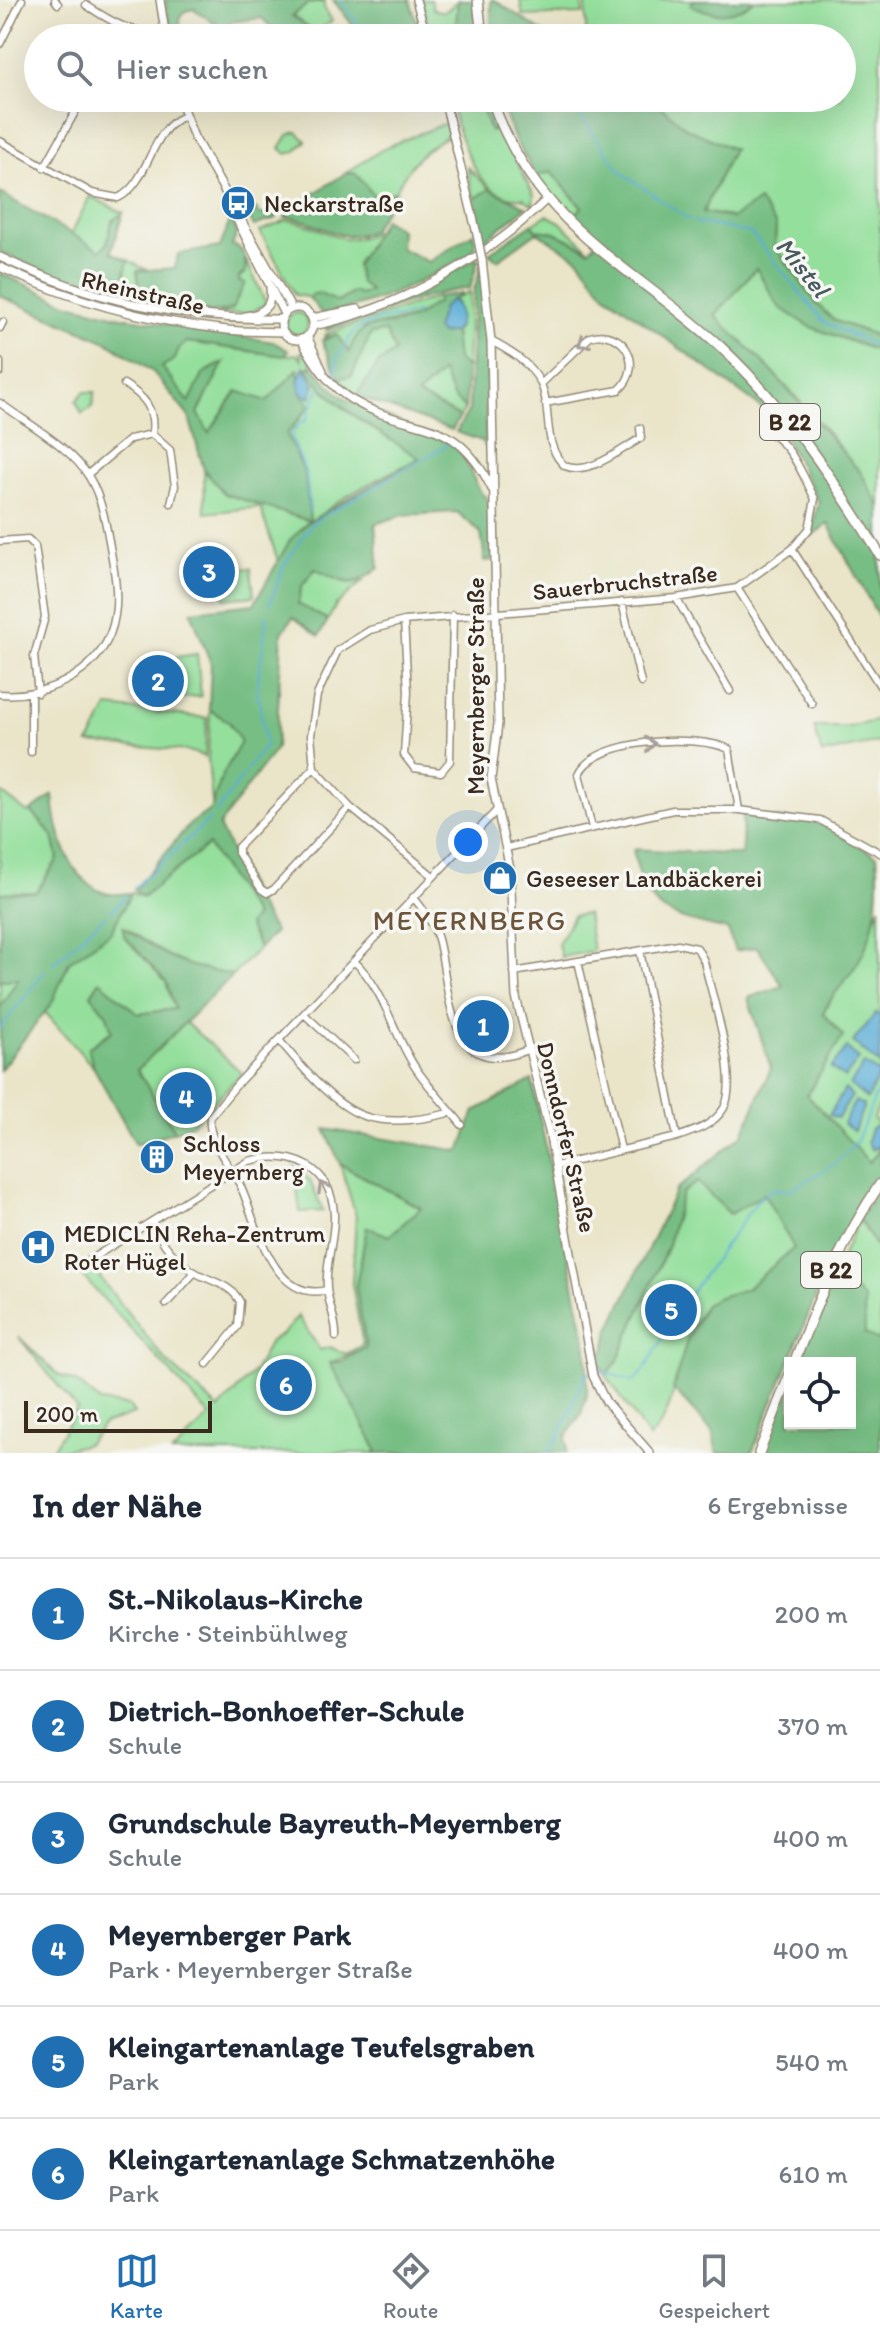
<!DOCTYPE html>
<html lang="de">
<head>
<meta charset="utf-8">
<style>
	:root { --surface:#fff; --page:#f6f6f7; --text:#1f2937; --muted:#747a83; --line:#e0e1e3; --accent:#1f6fb2 }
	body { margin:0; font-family:Itim,sans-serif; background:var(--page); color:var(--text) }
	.controls { position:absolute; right:24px; bottom:24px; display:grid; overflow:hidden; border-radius:0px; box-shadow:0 8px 32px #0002 }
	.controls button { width:72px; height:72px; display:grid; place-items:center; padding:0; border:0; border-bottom:2px solid var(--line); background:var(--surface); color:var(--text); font:40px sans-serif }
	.scale { position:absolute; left:24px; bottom:20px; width:188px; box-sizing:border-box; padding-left:8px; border:4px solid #3b2a1e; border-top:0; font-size:22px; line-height:28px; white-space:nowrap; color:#3b2a1e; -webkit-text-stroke:6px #f6f6f2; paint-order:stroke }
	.you { position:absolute; left:468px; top:842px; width:28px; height:28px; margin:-20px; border:6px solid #fff; border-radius:50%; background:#1a73e8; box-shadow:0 0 0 12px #1a73e833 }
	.badge { display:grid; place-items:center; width:52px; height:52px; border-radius:50%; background:var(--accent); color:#fff; font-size:26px; font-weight:700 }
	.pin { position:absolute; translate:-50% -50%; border:4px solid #fff; box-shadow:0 2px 8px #0006 }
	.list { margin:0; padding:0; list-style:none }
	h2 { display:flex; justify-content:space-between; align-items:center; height:104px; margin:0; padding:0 32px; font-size:34px }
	h2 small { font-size:26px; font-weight:400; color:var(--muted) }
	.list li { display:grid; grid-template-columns:52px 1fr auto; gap:24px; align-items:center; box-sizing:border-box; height:112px; padding:0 32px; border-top:2px solid var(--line) }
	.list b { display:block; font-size:30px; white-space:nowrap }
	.list p { margin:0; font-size:26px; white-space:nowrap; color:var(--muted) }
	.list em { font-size:26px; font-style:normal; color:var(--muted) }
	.icon { flex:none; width:44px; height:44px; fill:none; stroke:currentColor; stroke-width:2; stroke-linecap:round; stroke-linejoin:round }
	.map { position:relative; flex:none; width:880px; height:1453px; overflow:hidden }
	.search { position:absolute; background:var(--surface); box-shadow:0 8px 32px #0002; left:24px; right:24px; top:24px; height:88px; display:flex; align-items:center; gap:20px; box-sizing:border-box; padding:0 28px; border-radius:44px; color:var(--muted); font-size:30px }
	.sheet { height:776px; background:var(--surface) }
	nav { display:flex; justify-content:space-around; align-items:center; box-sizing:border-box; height:112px; border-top:2px solid var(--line); background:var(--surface); font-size:22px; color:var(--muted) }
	nav a { display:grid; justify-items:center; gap:4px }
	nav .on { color:var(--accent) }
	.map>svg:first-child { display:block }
	.green { fill:#94df9c; stroke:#68845d; stroke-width:2 }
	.forest { fill:#77be84; stroke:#597451; stroke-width:2 }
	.water { fill:#5caed7; stroke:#4c6c7a; stroke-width:2 }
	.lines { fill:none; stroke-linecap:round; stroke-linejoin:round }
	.stream { stroke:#5caed7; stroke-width:2 }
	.minor-casing { stroke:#928874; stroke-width:9 }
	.tertiary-casing { stroke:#928874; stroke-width:10 }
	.primary-casing { stroke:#928874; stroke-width:12 }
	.minor { stroke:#fff; stroke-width:6 }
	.tertiary { stroke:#fff; stroke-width:7 }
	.primary { stroke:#fff; stroke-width:9 }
	.tertiary-bridge-casing { stroke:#928874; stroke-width:10; stroke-linecap:butt }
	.tertiary-bridge { stroke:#fff; stroke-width:7 }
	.oneway { stroke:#a79f9a }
	.labels { text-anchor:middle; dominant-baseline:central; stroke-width:7; stroke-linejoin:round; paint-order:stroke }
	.shield { fill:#f6f6f2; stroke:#73675e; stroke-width:2 }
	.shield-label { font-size:22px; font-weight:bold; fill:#3b2a1e }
	.poi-label { font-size:24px; fill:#3b2a1e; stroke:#f6f6f2; text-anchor:start }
	.street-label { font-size:24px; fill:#3b2a1e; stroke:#f6f6f2 }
	.water-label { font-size:26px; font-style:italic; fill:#47585f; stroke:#f6f6f2 }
	.quarter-label { font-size:28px; letter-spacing:2px; fill:#6e5439; stroke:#f6f6f2 }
</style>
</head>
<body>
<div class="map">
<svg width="880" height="1453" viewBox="0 0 880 1453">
	<rect width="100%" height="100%" fill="#f6f6f2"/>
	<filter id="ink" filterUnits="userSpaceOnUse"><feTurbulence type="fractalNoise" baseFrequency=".0125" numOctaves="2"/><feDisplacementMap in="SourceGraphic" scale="16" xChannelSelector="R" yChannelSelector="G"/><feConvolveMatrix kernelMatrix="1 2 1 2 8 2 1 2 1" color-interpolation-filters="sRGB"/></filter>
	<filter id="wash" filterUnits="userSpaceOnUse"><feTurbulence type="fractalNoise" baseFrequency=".006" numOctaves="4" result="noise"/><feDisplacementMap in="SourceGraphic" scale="32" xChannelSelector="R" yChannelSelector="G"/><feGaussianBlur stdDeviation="1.8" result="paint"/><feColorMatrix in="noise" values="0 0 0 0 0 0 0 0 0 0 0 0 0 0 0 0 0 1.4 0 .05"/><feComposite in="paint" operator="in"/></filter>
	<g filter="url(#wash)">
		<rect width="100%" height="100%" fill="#eae5c9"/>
		<path class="green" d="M421,0H431L433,9C449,15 448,8 458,0L456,28L445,36L432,38Z
			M520,0H582L583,14L523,16Z
			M586,0H880V337L833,320L817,304L775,246L776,225L703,212L733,149L686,128L651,98H842V38H586Z
			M325,2L324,7L332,21L315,32L292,16L308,4Z
			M462,98H478L490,131L498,127L534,195L533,205L523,198C480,202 462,145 453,113Z
			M449,122L451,134C423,148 410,164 395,191L376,198L356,174L346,173L386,147Z
			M297,132L306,141L295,152L286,154L280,148L288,135Z
			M467,167L490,189L474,199Z
			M551,172L583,208L572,219L536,176Z
			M90,196L123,213L112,221L107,244L100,251L70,236Z
			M547,215L560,222L590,250L554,232L536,230L532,224Z
			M286,220C320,222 343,254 377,230L356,265L360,281L370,291L361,295L354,292L338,302L295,295L260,231Z
			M128,260L145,269L137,271L139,283L133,288L103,282L99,287L86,286V280H95L106,265L123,278Z
			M246,260L266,303L250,313L218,315L232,309L240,287L239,276L245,273Z
			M756,268L811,327L880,352V507C839,435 774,373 715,316Z
			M470,292L467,368L457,360L454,332L458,327L457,304L452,299Z
			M437,297V303L417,317L364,328L349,353L328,335L322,341L326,334Z
			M286 324a11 11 0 1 1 22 0a11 11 0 1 1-22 0Z
			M386,331L395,352L379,363L356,396L338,378L352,376L371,334Z
			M187,342L284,356L296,354L302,360L300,353L304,351L313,366L308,367C331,410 381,432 420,458C370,482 307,512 278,561L260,507L205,513L204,470L225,494L310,521L305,474L287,434L310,406L300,392L298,371L267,402L208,434L198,413L223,363L204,373L189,403L162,367L175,359L179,348Z
			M443,372L453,397L465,409L460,417L417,395Z
			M84,392H95L92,407L82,414L76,401Z
			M251,568L254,596L225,599L222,571Z
			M315,569L348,584L363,581L336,605L328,620L297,604L302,586Z
			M197,654L201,696L180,698L175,657Z
			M108,707L207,718L205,757L189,751L89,743Z
			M210,710L229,722L241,742L212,802L208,760Z
			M880,720V742L822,754L814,727H848Z
			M0,792L28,813L31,811L53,836L58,859L36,892L0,893Z
			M208,845L255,916L248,925L259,948L233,975C181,968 166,956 124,927V936L166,982L175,1009L138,1014L100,981L91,995L107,1015L112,1031L88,1048L94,1068L45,1012L69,962L111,932L131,893L143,897Z
			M880,906V1016L876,1014L853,1042L880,1065V1104L873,1118L880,1126V1129L876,1126L877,1149L880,1144V1150L869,1163L806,1095L843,1036L823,1013L831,997L854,969Z
			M587,914L593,951L561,957L558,944L573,916Z
			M19,978L0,1007V980Z
			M185,1022L242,1073L193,1123L175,1131L137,1070Z
			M340,1164L421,1208L389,1236L367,1228L356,1286L367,1347L330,1363L377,1450L374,1453H172L210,1416L78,1271L89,1264L167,1362L219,1409L255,1371L270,1341L283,1334L298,1316L320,1350L330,1347L346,1354L363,1345L352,1284L356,1216Z
			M294,1166L310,1180L323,1211L300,1212Z
			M697,1181L764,1194L795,1248C780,1261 764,1278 747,1288C733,1297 714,1294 703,1308C676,1345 681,1410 649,1438L606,1375L617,1362L667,1248L682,1193Z
			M859,1219L880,1253V1342L865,1334L831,1280Z
			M18,1336L58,1375L78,1383L100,1402L129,1406L134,1414L104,1424L87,1444L50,1453L77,1409Z"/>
		<path class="forest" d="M165,0H326L308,4L292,16L324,38H282L262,18L230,22L228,33L194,9L185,11L180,18L181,38H172Z
			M333,0H410L421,38H363Z
			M458,0H475L477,38H440L456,28Z
			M491,0H494L552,38H491Z
			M694,0H754C733,18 715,16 690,5Z
			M478,98H487L498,127L490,131Z
			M499,98H651L686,128L733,149L703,212L732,218L759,201L776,225L775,246L817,304L833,320L880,337V352L811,327L779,307L756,268L715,316L769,368L862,474L880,507V620L828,524L809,537L819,502L774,417L604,293L579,259L537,232L498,260L489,253L532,224L536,230L554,232L589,250L598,240L572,219L582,207L551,172L536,176L515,140Z
			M346,173L356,174L376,198L396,193L371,231C338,246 318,219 285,217L301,202Z
			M490,189L527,207L483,241L474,199Z
			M0,193L100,250L107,244L112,221L123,213L111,252L128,260L124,278L115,276L106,266L103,277L86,280L87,286L99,287L103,282L133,288L139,283L137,271L175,268L178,254L220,247L231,218L237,234L232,245C246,248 246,261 245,273L239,277V282L245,283L232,309C181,329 49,275 0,252Z
			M242,206L257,209L258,214H276L277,218L254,226Z
			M384,219L401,230L400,248L429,262L473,233L476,244L471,254C417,284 383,303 322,314L310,299L311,295L318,293L338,302L354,292L361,295L370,291L360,282L356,265Z
			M479,257L470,288C421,293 374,317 326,330V326L405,298Z
			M481,267L488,342L485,447L482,441L456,432L469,410L474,291Z
			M0,273L66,303L117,316L273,342L289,351L284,356L187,342L179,348L175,359L162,367L189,402L204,373L224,362L198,413L209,433L237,391L267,401L298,369L300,392L310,405L287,434L305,474L310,521L419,458C379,431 334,409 307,368L313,366C351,415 365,403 411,428C425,435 439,434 452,444C470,458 475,493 488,499L492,560L485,561L481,533L457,512L403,515L375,524L379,568C351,590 344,583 315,569L302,586L298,604L328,620L319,636L293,617L282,633L276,748L219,826L256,902L275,932L259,948L248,925L255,916L208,845L142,897L134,890L189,825L211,809L222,776L241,742L229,722L209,709L211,664L191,611L254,604L290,540L309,521L225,494L204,470L189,417L153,372L107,342L0,296Z
			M462,293L443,307L440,334L454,332L457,360L467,368L465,409L453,397L442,372L417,395L460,417L452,430L356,396L379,363L395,352L386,332L371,334L351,376L338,378L322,341L336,334L349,352C362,311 388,333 416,317C424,313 428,306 437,303V297Z
			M53,795C55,830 69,881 105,893C113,896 123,893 131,893L111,932L69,962L52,1003L0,1070V1007L18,979L0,980V893L36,892L58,859L53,836L31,811Z
			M743,815L818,822L877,856C880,894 876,939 852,971C842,986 831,996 823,1013L843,1036L807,1095L869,1162L880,1150V1175L850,1222L822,1281L752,1453H717L712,1431L673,1389L687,1340L705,1305L719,1297L746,1289L794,1248L764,1194L730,1214L697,1182L682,1193L667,1248L617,1362L606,1375L596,1358L605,1350L609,1331L676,1190L743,1134L771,1068L748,998L783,986L757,947L735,951L728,930C668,916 646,916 633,849L742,855Z
			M123,927C168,958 177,966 233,975L137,1070L175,1131L136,1144L94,1068L88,1048L112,1031L107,1015L91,995L100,981L138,1014L175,1009L166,982L124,936Z
			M532,1080L587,1347V1395L581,1414L566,1437L567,1452L374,1453L377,1450L330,1363L343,1361L366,1347L356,1286L367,1227L389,1236L421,1208L340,1164L325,1129L460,1151L475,1111Z
			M880,1188V1253L859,1219Z
			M831,1280L843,1281L864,1299L865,1334L880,1342V1453H762L790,1383V1423H850V1363H798Z"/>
		<path class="water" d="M452,299C461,308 462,323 454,332L440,334L436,329L443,307Z
			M304,366L315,385L310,398L301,393L298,381Z
			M876,1013L880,1016V1065L853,1042Z
			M847,1048L859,1059L845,1078L831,1068Z
			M864,1064L880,1074L867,1099L850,1085Z
			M845,1089L852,1096L838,1118L829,1115Z
			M855,1101L864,1105L854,1131L843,1124Z
			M876,1126L880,1129V1144L872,1150L867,1142L871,1128Z"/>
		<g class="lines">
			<path class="stream" d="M340,0L369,38
				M568,98L621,172L689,220
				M694,222L751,233L824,322L880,348
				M336,373L337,356C346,349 347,338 355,331C369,318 399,318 417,313
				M310,512L306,474L291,435L301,422L306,421L319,388
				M270,603L283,567L312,523L449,444
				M216,813L266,744L257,690L267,615
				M135,887L210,819
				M112,911L126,896
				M51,965L105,916
				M0,1028L45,971
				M546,1453L558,1439L585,1375L597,1370L633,1381L641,1375L683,1304L757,1201L773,1189L791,1190L834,1164L857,1141L880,1085"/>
		</g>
	</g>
	<g filter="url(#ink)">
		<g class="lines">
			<g class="minor-casing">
				<path id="minor" d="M55,0L58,4
					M86,5C116,25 129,32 166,33
					M0,44L22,0
					M0,141L92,193L118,198C150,183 149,130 184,116
					M44,168L79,105
					M0,328L3,322
					M491,341C510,351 529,362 540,382C553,408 541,445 565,466C589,476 620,450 641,438L640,428
					M0,362V372
					M124,384C145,397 155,408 152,434
					M541,384L590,337C625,327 645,366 619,390L545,403
					M0,403C28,424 71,447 89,477C101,497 105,519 109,541C113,564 119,592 115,615C107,670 50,698 0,694
					M88,474L130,439L152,434L170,450L175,486L171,503
					M0,541L28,539L35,546L45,617L34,656L38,693
					M792,549L880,686
					M737,588L812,704
					M676,598L730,691
					M622,602L641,683
					M404,621L408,692L404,755L414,768L441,772L450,761L453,615
					M31,752V694
					M314,768L238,847V853L261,889L267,893L274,889L350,807
					M592,828L579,774C594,738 698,734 729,749L739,810
					M506,848L673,810H739L820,820L880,853
					M433,876L350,807L314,768L311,735L317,695L338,650L370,630L404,621L676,598L737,588L792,549L809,529L815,499C804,478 789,437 764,432
					M413,897C424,910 433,922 438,939C451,986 444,1084 527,1050
					M640,951L677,1137
					M354,961C385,990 392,1032 415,1067C428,1087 447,1106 462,1125
					M578,961L621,1150
					M514,972L678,944L697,948L704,961C711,994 740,1078 724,1108C714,1125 695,1131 677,1137L556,1166
					M304,1014L354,1060
					M280,1041C300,1065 334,1106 364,1116C390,1125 427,1119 452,1112
					M152,1221C161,1243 176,1262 198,1274C213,1282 232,1285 240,1302L238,1326L207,1364
					M86,1262L249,1161C291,1150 331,1165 334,1214C335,1239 325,1263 327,1288C328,1305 337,1320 336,1337
					M327,1290C271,1304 256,1219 240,1185C230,1165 207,1141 210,1117L239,1082L496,811
					M166,1304L195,1272"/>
			</g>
			<g class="tertiary-casing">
				<path id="tertiary" d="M160,0L166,38
					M416,0L427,38
					M179,98L194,137L291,308
					M444,98L477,234
					M231,208L284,314
					M0,257C91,300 180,320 281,319
					M482,260L491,341L498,724L491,779L510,869L516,997L549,1131L593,1376L606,1402L650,1453
					M0,267C73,302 147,321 227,330C245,332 264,331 283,332
					M281 324a16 16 0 1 1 32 0a16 16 0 1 1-32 0Z
					M245,316C261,314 273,307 270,289
					M312,318L358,309
					M313,326C398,309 484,260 546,200
					M307,336L323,371
					M301,339C313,362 330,387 352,400C412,436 454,410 492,489"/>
			</g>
			<g class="primary-casing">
				<path id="primary" d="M478,0L482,38
					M491,98C538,230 627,261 722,348C786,408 834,480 880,555
					M794,1363C818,1300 842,1240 880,1184
					M759,1453L790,1374"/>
			</g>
			<use href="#minor" class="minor"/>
			<use href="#tertiary" class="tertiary"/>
			<use href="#primary" class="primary"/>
			<g class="tertiary-bridge-casing">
				<path id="tertiary-bridge" d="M477,234L482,260"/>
			</g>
			<use href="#tertiary-bridge" class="tertiary-bridge"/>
		</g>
		<defs><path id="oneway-chevron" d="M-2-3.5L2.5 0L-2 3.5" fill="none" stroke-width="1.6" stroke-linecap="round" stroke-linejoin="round" transform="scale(2)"/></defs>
		<g class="oneway">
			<use href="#oneway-chevron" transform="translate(583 343) rotate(145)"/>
			<use href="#oneway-chevron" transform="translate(650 744) rotate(-6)"/>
			<use href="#oneway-chevron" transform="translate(323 1187) rotate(-119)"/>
		</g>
	</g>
	<defs>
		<g id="bus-disc" transform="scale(1.8)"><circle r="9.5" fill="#1f6fb2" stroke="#f6f6f2"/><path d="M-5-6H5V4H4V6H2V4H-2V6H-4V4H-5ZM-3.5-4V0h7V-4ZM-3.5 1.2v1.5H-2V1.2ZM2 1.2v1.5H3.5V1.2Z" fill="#fff"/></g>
		<g id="shop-disc" transform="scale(1.8)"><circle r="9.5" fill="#1f6fb2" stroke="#f6f6f2"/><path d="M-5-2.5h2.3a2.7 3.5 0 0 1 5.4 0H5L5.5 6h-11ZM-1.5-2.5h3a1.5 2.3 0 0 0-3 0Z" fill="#fff"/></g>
		<g id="building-disc" transform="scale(1.8)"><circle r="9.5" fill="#1f6fb2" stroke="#f6f6f2"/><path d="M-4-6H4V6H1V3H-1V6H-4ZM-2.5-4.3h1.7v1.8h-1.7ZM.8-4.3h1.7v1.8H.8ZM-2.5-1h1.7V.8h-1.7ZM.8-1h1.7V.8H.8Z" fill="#fff"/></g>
		<g id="hospital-disc" transform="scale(1.8)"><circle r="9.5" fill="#1f6fb2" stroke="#f6f6f2"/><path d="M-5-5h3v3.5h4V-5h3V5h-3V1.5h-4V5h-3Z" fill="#fff"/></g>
	</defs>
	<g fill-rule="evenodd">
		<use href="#bus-disc" x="238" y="203"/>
		<use href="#shop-disc" x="500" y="878"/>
		<use href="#building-disc" x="157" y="1157"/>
		<use href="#hospital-disc" x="38" y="1247"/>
	</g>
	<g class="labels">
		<g class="shield">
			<rect x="760" y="404" width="60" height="36" rx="6"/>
			<rect x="801" y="1252" width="60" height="36" rx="6"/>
		</g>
		<g class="shield-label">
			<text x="790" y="422">B 22</text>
			<text x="831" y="1270">B 22</text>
		</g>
		<g class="poi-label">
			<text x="264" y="203">Neckarstraße</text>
			<text x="526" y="878">Geseeser Landbäckerei</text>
			<text x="183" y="1143">Schloss<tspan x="183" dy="28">Meyernberg</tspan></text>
			<text x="64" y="1233">MEDICLIN Reha-Zentrum<tspan x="64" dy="28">Roter Hügel</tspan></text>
		</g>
		<g class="street-label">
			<text transform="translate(143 292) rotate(13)">Rheinstraße</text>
			<text transform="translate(625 582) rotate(-6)">Sauerbruchstraße</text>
			<text transform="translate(475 686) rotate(-90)">Meyernberger Straße</text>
			<text transform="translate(567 1137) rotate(77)">Donndorfer Straße</text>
		</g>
		<g class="water-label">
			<text transform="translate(803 267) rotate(51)">Mistel</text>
		</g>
		<g class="quarter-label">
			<text x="470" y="920">MEYERNBERG</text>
		</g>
	</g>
</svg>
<div class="controls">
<button><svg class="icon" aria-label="locate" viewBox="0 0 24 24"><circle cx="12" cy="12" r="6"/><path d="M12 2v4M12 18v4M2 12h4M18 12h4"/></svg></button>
</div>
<div class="scale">200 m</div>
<div class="you"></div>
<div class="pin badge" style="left:483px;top:1026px">1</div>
<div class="pin badge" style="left:158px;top:681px">2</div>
<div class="pin badge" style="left:209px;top:572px">3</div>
<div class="pin badge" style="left:186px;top:1098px">4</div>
<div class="pin badge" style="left:671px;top:1310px">5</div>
<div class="pin badge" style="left:286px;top:1385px">6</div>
<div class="search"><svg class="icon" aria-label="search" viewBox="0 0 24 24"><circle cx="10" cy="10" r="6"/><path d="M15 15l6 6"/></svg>Hier suchen</div>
</div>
<section class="sheet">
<h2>In der Nähe<small>6 Ergebnisse</small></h2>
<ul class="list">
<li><span class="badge">1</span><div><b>St.-Nikolaus-Kirche</b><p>Kirche · Steinbühlweg</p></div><em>200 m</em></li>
<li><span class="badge">2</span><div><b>Dietrich-Bonhoeffer-Schule</b><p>Schule</p></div><em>370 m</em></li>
<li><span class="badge">3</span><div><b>Grundschule Bayreuth-Meyernberg</b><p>Schule</p></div><em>400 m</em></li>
<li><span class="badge">4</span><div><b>Meyernberger Park</b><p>Park · Meyernberger Straße</p></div><em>400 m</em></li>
<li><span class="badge">5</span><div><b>Kleingartenanlage Teufelsgraben</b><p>Park</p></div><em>540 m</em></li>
<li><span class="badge">6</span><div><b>Kleingartenanlage Schmatzenhöhe</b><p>Park</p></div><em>610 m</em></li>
</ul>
</section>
<nav>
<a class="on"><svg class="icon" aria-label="map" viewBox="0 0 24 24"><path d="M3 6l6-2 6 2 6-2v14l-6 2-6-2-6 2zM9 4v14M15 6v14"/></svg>Karte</a>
<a><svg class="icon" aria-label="directions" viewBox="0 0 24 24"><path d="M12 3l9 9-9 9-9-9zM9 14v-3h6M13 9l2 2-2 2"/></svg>Route</a>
<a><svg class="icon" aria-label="saved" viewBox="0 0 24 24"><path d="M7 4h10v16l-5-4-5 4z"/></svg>Gespeichert</a>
</nav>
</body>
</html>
